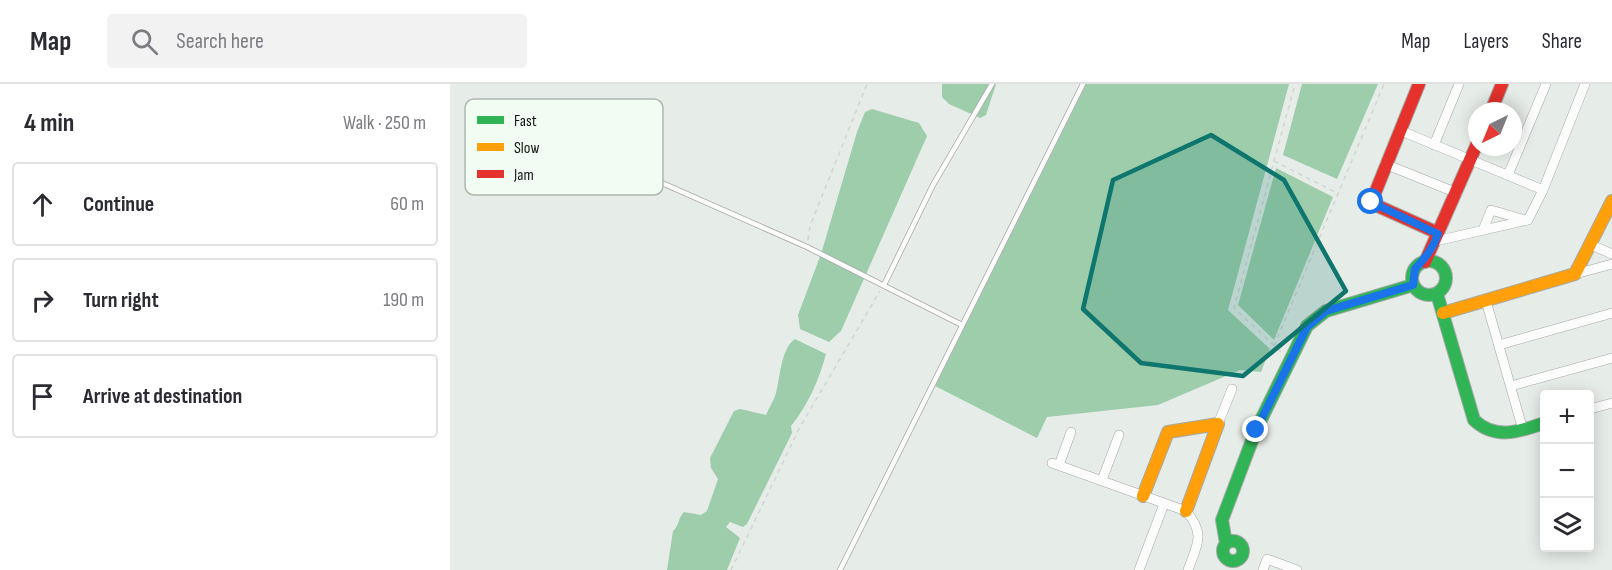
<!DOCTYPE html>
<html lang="en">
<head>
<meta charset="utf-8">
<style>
	:root { --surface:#fff; --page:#f2f2f3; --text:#2b2b33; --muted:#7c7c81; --line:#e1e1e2 }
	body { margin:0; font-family:"Sofia Sans Condensed",sans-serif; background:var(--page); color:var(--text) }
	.controls { position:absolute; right:18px; bottom:18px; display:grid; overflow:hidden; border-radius:6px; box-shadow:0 3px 15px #0003 }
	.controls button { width:54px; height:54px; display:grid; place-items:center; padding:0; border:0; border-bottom:2px solid var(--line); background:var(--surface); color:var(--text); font:30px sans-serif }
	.compass { position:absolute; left:1018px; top:18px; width:54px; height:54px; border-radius:50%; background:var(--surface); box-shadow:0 3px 15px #0003; rotate:223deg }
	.stop { position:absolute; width:18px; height:18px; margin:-14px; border:4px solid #1a73e8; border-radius:50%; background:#fff }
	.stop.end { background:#1a73e8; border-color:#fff; box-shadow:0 2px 6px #0008 }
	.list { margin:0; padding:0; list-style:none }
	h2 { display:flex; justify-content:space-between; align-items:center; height:78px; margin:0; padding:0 24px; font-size:26px }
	h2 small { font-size:20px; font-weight:400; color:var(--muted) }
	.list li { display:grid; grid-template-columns:39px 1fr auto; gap:18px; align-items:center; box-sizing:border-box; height:84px; margin:0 12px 12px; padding:0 12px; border:2px solid var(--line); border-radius:6px }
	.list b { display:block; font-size:22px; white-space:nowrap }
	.list em { font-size:20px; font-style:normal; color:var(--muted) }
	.icon { flex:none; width:33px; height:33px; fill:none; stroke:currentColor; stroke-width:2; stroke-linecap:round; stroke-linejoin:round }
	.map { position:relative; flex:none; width:1162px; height:486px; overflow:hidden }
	header { display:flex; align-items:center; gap:36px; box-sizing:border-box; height:84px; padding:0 30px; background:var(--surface); border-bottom:2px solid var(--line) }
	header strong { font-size:28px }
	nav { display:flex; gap:33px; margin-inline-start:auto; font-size:21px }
	.search { width:420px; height:54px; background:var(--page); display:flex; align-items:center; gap:15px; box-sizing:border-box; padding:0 21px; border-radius:6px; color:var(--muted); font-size:22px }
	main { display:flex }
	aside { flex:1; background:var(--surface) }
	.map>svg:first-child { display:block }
	.water { fill:#9ecdac }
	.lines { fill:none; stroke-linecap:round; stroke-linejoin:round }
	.lane-casing { stroke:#a5a9a6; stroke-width:6 }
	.street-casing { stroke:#a5a9a6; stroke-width:10 }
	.fast-casing { stroke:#a5a9a6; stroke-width:14 }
	.slow-casing { stroke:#a5a9a6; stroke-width:14 }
	.jam-casing { stroke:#a5a9a6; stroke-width:14 }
	.path { stroke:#d2d5d3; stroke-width:1.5; stroke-dasharray:4.5 4.5; stroke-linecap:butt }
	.lane { stroke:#fbfcfb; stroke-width:4.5 }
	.street { stroke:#fbfcfb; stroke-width:9 }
	.fast { stroke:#30b455; stroke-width:12 }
	.slow { stroke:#ff9f0a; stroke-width:12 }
	.jam { stroke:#e5322d; stroke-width:12 }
	.route { stroke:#1a73e8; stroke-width:8 }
	.marked { fill:#0f766e; fill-opacity:0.2; stroke:#0f766e; stroke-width:4.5; stroke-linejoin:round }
	.key { fill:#f1fcf3; stroke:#aeb7b0; stroke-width:1.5 }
	.key-label { font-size:16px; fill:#121613 }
</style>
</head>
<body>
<header>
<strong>Map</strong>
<div class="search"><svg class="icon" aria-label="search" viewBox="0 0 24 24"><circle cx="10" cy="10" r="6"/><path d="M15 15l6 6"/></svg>Search here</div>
<nav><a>Map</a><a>Layers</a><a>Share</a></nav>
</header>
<main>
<aside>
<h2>4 min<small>Walk · 250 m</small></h2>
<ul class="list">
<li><svg class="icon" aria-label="ahead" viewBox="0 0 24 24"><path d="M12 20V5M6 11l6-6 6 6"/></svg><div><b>Continue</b></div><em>60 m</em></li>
<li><svg class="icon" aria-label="right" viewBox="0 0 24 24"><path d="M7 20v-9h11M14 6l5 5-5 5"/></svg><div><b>Turn right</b></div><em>190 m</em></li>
<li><svg class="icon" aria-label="arrive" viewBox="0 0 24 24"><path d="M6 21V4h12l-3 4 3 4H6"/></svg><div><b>Arrive at destination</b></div></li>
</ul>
</aside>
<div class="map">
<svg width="1162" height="486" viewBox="0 0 1162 486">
	<rect width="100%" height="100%" fill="#e6ece7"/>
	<path class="water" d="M492,0H546L536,31L530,34L499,20L492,13Z
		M636,0H839L778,226L820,265L811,288L790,286L708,321L597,333L587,354L485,302Z
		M852,0H928L887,95L833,71Z
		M422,25L469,39L477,52L391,247L379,258L350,245L348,231L371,170L407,48L415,28Z
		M826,84L883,113L824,256L788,221Z
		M345,255L376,270C369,296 358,321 341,342L342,349L297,440L293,443L280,438L276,443L290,454L277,486H217L223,447C229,442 228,434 234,428L251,431L257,427L268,395L261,384L260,374L284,327L290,325L316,331C319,324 324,316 326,309C330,294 331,264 345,255Z"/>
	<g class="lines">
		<g class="lane-casing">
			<path id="lane" d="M212,99L357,163L512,241
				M434,201L483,101L542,0
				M390,486L633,0"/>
		</g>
		<g class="street-casing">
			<path id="street" d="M949,46L1093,106
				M984,61L1009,0
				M935,80L1007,109
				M1058,91L1096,0
				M1078,136L1093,106L1135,0
				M1033,146L1041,126L1075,136
				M986,157L1078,136
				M1141,161L1162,170
				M1125,190L1162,180
				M1036,217L1073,346
				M1049,261L1162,229
				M1061,302L1162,274
				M1140,325L1162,319
				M768,340L782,305
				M602,379L736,427C756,450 747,461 738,486
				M609,381L621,348
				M652,396L669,351
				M689,486L714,420
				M813,486L817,475L847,486"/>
		</g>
		<g class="fast-casing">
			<path id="fast" d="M962 194a17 17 0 1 1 34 0a17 17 0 1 1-34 0Z
				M987,210L1024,336C1045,356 1069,348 1094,339
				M773 467a10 10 0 1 1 20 0a10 10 0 1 1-20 0Z
				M776,459L772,436L806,346L857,242L876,227L963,201"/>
		</g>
		<g class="slow-casing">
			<path id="slow" d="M993,229L1125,190L1162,117
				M693,412L718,348L768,340L736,427"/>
		</g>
		<g class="jam-casing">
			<path id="jam" d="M969,0L921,119L988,149
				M1041,27L1052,0
				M975,178L1027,60"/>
		</g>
		<path class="path" d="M824,77L887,109
			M358,156L360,142L417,0
			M824,262L934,0
			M831,268L784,224L845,0
			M281,486L350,343L430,207"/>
		<use href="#lane" class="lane"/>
		<use href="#street" class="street"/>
		<use href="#fast" class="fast"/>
		<use href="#slow" class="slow"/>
		<use href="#jam" class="jam"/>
	</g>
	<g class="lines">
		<path class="route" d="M806,346L857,243L876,227L963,201L965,185C975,174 983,165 988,150L921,118"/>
	</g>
	<path class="marked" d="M761,51L834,96L896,207L793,292L691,279L633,225L663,96Z"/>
	<rect x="15" y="15" width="198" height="96" rx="9" class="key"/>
	<rect x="27" y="32" width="27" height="8" fill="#30b455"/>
	<rect x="27" y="59" width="27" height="8" fill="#ff9f0a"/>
	<rect x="27" y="86" width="27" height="8" fill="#e5322d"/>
	<g class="key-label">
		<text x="64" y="42">Fast</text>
		<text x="64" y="69">Slow</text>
		<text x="64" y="96">Jam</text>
	</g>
</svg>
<div class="controls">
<button>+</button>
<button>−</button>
<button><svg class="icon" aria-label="layers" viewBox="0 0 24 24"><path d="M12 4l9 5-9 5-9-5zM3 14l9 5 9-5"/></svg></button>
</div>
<svg class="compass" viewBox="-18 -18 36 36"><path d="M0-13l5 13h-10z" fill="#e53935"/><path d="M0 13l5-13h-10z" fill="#7c7c81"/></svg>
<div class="stop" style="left:921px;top:118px"></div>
<div class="stop end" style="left:806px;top:346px"></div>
</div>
</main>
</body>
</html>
